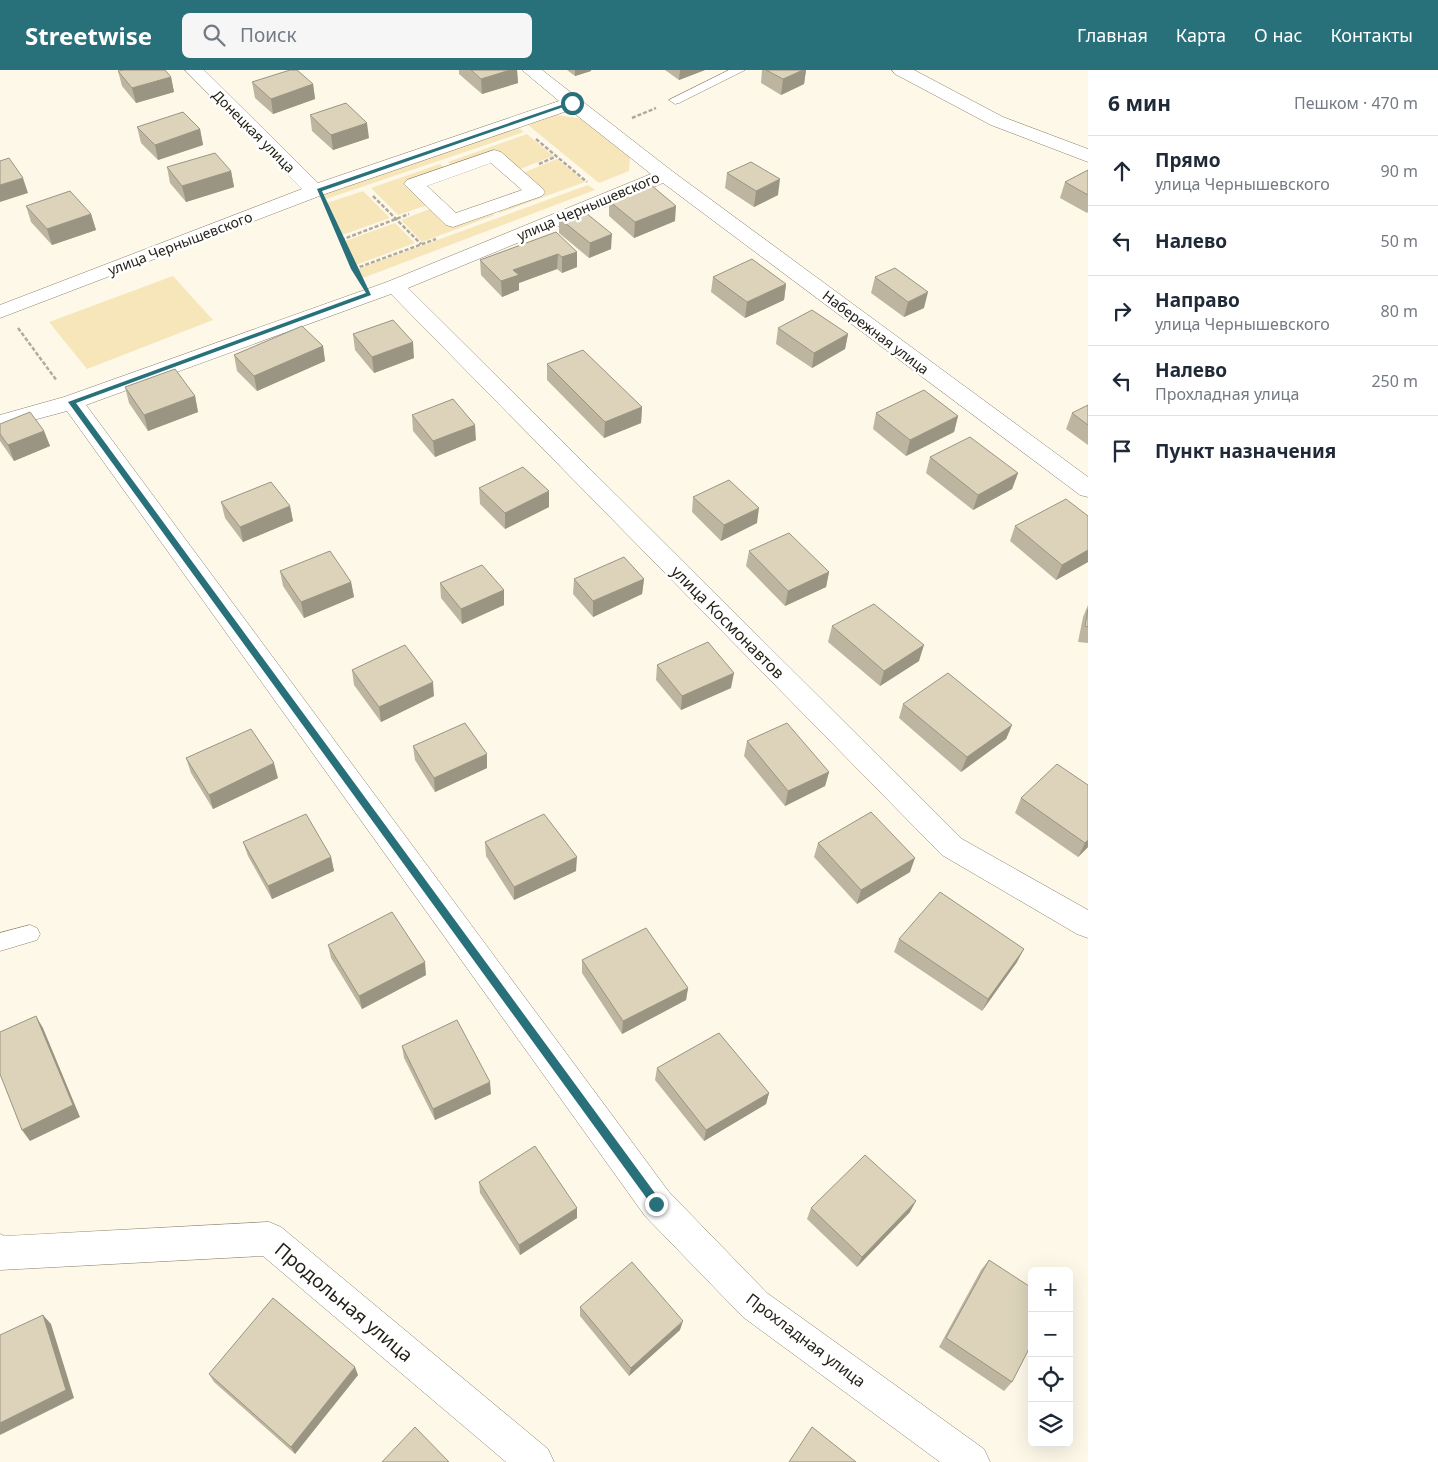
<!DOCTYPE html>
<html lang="ru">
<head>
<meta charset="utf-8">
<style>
	:root { --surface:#fff; --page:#f6f6f7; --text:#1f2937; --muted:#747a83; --line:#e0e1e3; --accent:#28717a }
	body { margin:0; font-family:"Noto Sans",sans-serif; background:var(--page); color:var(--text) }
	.controls { position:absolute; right:15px; bottom:15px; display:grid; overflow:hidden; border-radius:8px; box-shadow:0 5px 20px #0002 }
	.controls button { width:45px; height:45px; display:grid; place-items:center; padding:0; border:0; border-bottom:1px solid var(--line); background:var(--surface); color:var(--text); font:25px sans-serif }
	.stop { position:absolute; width:15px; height:15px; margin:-11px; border:4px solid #28717a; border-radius:50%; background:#fff }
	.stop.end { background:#28717a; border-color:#fff; box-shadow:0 1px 5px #0008 }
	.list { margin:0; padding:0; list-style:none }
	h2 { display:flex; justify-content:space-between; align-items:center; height:65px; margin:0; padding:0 20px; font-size:21px }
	h2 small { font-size:16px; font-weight:400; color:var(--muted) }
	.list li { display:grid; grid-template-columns:32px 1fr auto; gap:15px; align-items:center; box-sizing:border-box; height:70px; padding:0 20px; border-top:1px solid var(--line) }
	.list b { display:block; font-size:19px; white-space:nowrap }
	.list p { margin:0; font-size:16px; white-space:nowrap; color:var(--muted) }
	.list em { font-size:16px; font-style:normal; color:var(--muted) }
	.icon { flex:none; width:28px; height:28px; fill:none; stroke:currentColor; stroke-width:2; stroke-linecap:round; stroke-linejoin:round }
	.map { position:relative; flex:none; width:1088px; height:1392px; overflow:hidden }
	header { display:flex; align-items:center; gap:30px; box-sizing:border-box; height:70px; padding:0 25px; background:var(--accent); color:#fff }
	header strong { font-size:24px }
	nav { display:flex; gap:28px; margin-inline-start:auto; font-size:18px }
	.search { width:350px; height:45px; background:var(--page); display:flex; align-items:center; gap:12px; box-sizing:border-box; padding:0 18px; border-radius:8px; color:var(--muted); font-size:19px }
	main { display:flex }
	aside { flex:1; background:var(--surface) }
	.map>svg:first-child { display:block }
	.green { fill:#f7e6ba }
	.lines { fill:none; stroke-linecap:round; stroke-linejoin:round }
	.lane-casing { stroke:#8b826b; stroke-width:1 }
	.street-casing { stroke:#8b826b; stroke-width:1 }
	.path { stroke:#b1ab9f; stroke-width:2.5; stroke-dasharray:4 2; stroke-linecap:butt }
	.lane { fill:#fff; fill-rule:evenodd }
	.street { fill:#fff; fill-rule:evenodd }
	.wall { fill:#bdb5a0 }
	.shaded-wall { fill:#9a9482 }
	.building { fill:#dcd3ba; stroke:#9a9482 }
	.route { fill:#28717a }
	.labels { text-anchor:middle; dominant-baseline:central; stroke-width:5; stroke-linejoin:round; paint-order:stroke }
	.far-street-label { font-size:14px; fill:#27231a; stroke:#fff }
	.street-label { font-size:16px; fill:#27231a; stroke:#fff }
	.near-street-label { font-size:19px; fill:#27231a; stroke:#fff }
</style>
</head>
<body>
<header>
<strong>Streetwise</strong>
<div class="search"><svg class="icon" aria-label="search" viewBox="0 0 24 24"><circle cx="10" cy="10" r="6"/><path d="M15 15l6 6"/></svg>Поиск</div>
<nav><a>Главная</a><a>Карта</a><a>О нас</a><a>Контакты</a></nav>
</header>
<main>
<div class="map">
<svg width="1088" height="1392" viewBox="0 0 1088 1392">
	<rect width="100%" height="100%" fill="#fef8e9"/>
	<path class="green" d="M557,45L584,49L630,87L629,101L599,113L528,55Z
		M515,55L524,62L326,129L322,121Z
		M527,64L553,86L515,101L495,84L454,98L448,92Z
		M557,89L585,112L500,143L495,139L539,122L520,104Z
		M440,94L447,100L410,113L430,134L398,145L371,118Z
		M588,115L595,120L363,208L358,199Z
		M363,121L390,148L342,165L327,133Z
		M435,137L453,154L490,140L495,145L422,172L401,150Z
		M395,153L415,173L356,195L345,171Z
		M173,206L213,250L87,299L49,252Z"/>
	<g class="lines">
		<g class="lane-casing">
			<path id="lane" d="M729,0H745L679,33L675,34L669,30Z
				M30,855L37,858L40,864L37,870L0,881V863Z"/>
		</g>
		<g class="street-casing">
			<path id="street" d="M185,0H204L318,113L559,31L522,0H542L672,101L1088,407V427L1080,425L663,113L408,218L962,769L1088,840V868L1077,864L942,785L391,224L86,335L669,1122L767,1223L984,1379L990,1392H940L743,1247L645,1146L67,341L0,359V345L64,327L387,212L651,104L570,40L322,125L0,248V235L302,119Z
				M892,0H914L1003,47L1088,79V92L991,55L895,4Z
				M494,80L501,82L542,118L545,122L542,126L453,157L446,155L404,114L407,110ZM491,93L522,120L456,143L427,116Z
				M269,1152L281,1157L548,1379L554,1392H506L263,1186L0,1200V1164L4,1166Z"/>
		</g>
		<path class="path" d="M632,48L656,38
			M536,69L587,112
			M539,94L557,86
			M373,126L421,174
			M328,141L355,199
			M341,170L409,144
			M354,199L436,169
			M18,258L57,311"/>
		<use href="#lane" class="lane"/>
		<use href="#street" class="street"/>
	</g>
	<path class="wall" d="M459,0H517L518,13L482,24L459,4Z
		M567,0H591V1L575,6Z
		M665,0H705L679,10Z
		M762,0H806L804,14L781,25L761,13Z
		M118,1L171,7L174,22L136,33L122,16Z
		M252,12L313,14L315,29L273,44L255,28Z
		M310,45L369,68L333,80L312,61Z
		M137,57L200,59L203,75L158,90L141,73Z
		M167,97L231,101L234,117L186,132L170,113Z
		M1088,100V142L1087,143L1060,128L1065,112Z
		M727,103L778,125L754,137L725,118Z
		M609,131L675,151L634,168L609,146Z
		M26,136L91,144L96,160L52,175L31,152Z
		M559,148L611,179L589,188L559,163Z
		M556,162L577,197L562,203L557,199L519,213V220L502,227L481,205L480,190Z
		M713,207L786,214L784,230L745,248L711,222Z
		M875,207L924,238L904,247L871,223Z
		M778,258L848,264L845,279L812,298L776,274Z
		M353,264L414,288L374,303L355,280Z
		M323,276L325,291L257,321L237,301L234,285Z
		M547,294L642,337L641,353L604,368L547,310Z
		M125,317L195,326L198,342L148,361L129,333Z
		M1088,335V375L1066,359L1072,343Z
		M876,343L958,346L954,362L906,386L873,359Z
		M412,345L476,370L435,387L413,361Z
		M0,354L44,361L50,376L14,391L0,371Z
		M930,387L1018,403L1012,419L973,440L926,403Z
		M479,418L549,437L505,459L480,434Z
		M693,427L757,453L721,471L692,442Z
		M221,432L290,436L293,451L243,472L225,448Z
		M1088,446V492L1056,510L1010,471L1015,456Z
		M749,481L829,502L826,517L785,536L746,496Z
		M280,501L351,512L354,527L304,548L283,516Z
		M574,509H644L642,524L593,547L573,524Z
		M440,513L504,520V535L462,554L441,528Z
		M1088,535V573L1078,572L1083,547Z
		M832,556L919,591L880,616L828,572Z
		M657,595L731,618L681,640L656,610Z
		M352,600L434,626L381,652L354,615Z
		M903,634L1012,655L1006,669L961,702L899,648Z
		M747,671L829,702L825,716L785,736L744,686Z
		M413,676L487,684V698L435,722L415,690Z
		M186,688L278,708L213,739L191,703Z
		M1088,715V777L1078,787L1015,743L1021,728Z
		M243,772L331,787L334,801L272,829L248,786Z
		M485,772L576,801L514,830L486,786Z
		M818,773L910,802L857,834L814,787Z
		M899,869L1017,892L982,941L894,882Z
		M328,875L426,905L362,939L331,888Z
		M582,890L688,918L686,930L622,964L582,903Z
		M402,976L491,1024L435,1050L404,988Z
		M657,998L769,1023L766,1034L704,1071L655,1010Z
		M479,1112L577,1148L520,1185L480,1123Z
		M811,1138L910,1142L857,1197L807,1149Z
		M989,1190L1012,1312L1004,1321L939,1277L981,1200Z
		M580,1237L680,1260L629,1306L580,1246Z
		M209,1304L358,1305L295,1384L214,1312Z"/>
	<path class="shaded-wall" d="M510,0H517L518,13L482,24L481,9Z
		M575,0H591V1L575,6Z
		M680,0H705L679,10Z
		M803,0H806L804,14L781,25L783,9Z
		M171,7L174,22L136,33L132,18Z
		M313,14L315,29L273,44L271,29Z
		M367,53L369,68L333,80L331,65Z
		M200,59L203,75L158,90L155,75Z
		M231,101L234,117L186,132L182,116Z
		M23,108L28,123L0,132V115Z
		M780,109L778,125L754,137L756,121Z
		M676,136L675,151L634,168L635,152Z
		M91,144L96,160L52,175L47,159Z
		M612,164L611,179L589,188L590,173Z
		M577,182V197L562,203V187Z
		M558,184L557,199L519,213V220L502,227L501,211L513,200Z
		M786,214L784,230L745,248L747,232Z
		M928,222L924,238L904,247L908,232Z
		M848,264L845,279L812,298L814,283Z
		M413,272L414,288L374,303L372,287Z
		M323,276L325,291L257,321L254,306Z
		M195,326L198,342L148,361L144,345Z
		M642,337L641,353L604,368L605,352Z
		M958,346L954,362L906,386L910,370Z
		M475,355L476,370L435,387L433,371Z
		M44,361L50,376L14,391L8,375Z
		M1018,403L1012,419L973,440L978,425Z
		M549,421V437L505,459V443Z
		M290,436L293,451L243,472L240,457Z
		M759,438L757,453L721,471L724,455Z
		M1088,480V492L1056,510L1062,495Z
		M829,502L826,517L785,536L788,521Z
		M644,509L642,524L593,547V531Z
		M351,512L354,527L304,548L301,532Z
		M504,520V535L462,554L461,539Z
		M924,575L919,591L880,616L884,601Z
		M734,603L731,618L681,640L682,626Z
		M433,612L434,626L381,652L379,637Z
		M1012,655L1006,669L961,702L967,687Z
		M487,684V698L435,722L434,708Z
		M274,693L278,708L213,739L209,725Z
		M829,702L825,716L785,736L788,721Z
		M1088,770V777L1078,787L1085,773Z
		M331,787L334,801L272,829L268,816Z
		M577,787L576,801L514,830V817Z
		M915,788L910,802L857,834L861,820Z
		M1024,879L1017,892L982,941L988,929Z
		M425,892L426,905L362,939L359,926Z
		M688,918L686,930L622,964L623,951Z
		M36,946L43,958L80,1047L30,1071L22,1060Z
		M490,1012L491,1024L435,1050L433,1039Z
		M769,1023L766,1034L704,1071L706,1060Z
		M916,1131L910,1142L857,1197L862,1187Z
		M577,1138V1148L520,1185L519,1175Z
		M43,1245L51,1254L74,1328L0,1365V1353Z
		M683,1251L680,1260L629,1306L631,1298Z
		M355,1297L358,1305L295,1384L291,1377Z"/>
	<path class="building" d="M123,0H165L171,7L132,18L118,1Z
		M290,0H297L313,14L271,29L252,12Z
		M471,0H510L481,9Z
		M766,0H803L783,9Z
		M346,33L367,53L331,65L310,45Z
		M183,42L200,59L155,75L137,57Z
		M215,83L231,101L182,116L167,97Z
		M9,88L23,108L0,115V91Z
		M751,92L780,109L756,121L727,103Z
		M1088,100V125L1065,112Z
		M651,115L676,136L635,152L609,131Z
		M70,121L91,144L47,159L26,136Z
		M581,139L612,164L590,173L559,148Z
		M556,162L577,182L562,187L558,184L513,200L519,205L501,211L480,190Z
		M752,189L786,214L747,232L713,207Z
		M895,198L928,222L908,232L875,207Z
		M812,240L848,264L814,283L778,258Z
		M393,250L413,272L372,287L353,264Z
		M302,256L323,276L254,306L234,285Z
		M583,280L642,337L605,352L547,294Z
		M175,299L195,326L144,345L125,317Z
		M924,320L958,346L910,370L876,343Z
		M453,329L475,355L433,371L412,345Z
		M1088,335V355L1072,343Z
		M30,342L44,361L8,375L0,364V354Z
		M970,367L1018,403L978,425L930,387Z
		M523,397L549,421L505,443L479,418Z
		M729,410L759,438L724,455L693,427Z
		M271,412L290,436L240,457L221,432Z
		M1066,429L1088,446V480L1062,495L1015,456Z
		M789,463L829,502L788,521L749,481Z
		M330,481L351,512L301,532L280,501Z
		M624,487L644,509L593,531L574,509Z
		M482,495L504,520L461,539L440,513Z
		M874,534L924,575L884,601L832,556Z
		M1088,539V557L1085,556Z
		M708,572L734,603L682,626L657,595Z
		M405,575L433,612L379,637L352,600Z
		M948,603L1012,655L967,687L903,634Z
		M465,653L487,684L434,708L413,676Z
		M787,653L829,702L788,721L747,671Z
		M251,659L274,693L209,725L186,688Z
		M1057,694L1088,715V770L1085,773L1021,728Z
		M871,742L915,788L861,820L818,773Z
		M306,744L331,787L268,816L243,772Z
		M544,744L577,787L514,817L485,772Z
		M940,822L1024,879L988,929L899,869Z
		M392,842L425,892L359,926L328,875Z
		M646,858L688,918L623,951L582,890Z
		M36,946L73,1035L22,1060L0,1004V962Z
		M457,950L490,1012L433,1039L402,976Z
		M719,963L769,1023L706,1060L657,998Z
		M535,1076L577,1138L519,1175L479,1112Z
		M865,1085L916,1131L862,1187L811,1138Z
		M989,1190L1032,1218V1273L1012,1312L946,1268Z
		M632,1192L683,1251L631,1298L580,1237Z
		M273,1228L355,1297L291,1377L209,1304Z
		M43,1245L66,1320L0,1353V1265Z
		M415,1357L449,1392H382Z
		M812,1357L856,1392H789Z"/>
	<path class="route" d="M570,32L575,33L322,121L371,225L76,333L660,1130V1137L656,1139L653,1137L68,332L366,223L351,199L317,119Z"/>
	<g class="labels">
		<g class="far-street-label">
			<text transform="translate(254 61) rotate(45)">Донецкая улица</text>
			<text transform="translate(588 136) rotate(-23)">улица Чернышевского</text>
			<text transform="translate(180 173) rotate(-21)">улица Чернышевского</text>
			<text transform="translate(876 262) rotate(37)">Набережная улица</text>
		</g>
		<g class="street-label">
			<text transform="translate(728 552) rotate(45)">улица Космонавтов</text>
			<text transform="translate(806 1270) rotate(37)">Прохладная улица</text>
		</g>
		<g class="near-street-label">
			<text transform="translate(344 1232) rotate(40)">Продольная улица</text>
		</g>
	</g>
</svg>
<div class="controls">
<button>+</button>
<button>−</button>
<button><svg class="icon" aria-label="locate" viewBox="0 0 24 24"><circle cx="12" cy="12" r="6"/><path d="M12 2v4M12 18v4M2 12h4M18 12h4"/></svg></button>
<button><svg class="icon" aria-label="layers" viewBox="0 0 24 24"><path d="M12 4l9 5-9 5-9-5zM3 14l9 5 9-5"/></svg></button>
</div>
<div class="stop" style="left:572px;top:33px"></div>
<div class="stop end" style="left:656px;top:1134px"></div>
</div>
<aside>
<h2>6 мин<small>Пешком · 470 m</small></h2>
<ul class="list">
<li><svg class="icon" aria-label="ahead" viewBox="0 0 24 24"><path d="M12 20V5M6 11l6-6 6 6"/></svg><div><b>Прямо</b><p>улица Чернышевского</p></div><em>90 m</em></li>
<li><svg class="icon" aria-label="left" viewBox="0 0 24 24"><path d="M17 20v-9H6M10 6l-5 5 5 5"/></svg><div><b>Налево</b></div><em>50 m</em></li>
<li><svg class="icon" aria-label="right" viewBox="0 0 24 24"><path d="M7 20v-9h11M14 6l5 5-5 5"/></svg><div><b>Направо</b><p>улица Чернышевского</p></div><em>80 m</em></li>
<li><svg class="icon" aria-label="left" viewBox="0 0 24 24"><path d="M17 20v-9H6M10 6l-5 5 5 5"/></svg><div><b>Налево</b><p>Прохладная улица</p></div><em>250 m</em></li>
<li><svg class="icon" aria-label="arrive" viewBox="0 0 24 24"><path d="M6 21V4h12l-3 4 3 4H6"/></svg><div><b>Пункт назначения</b></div></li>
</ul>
</aside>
</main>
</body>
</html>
